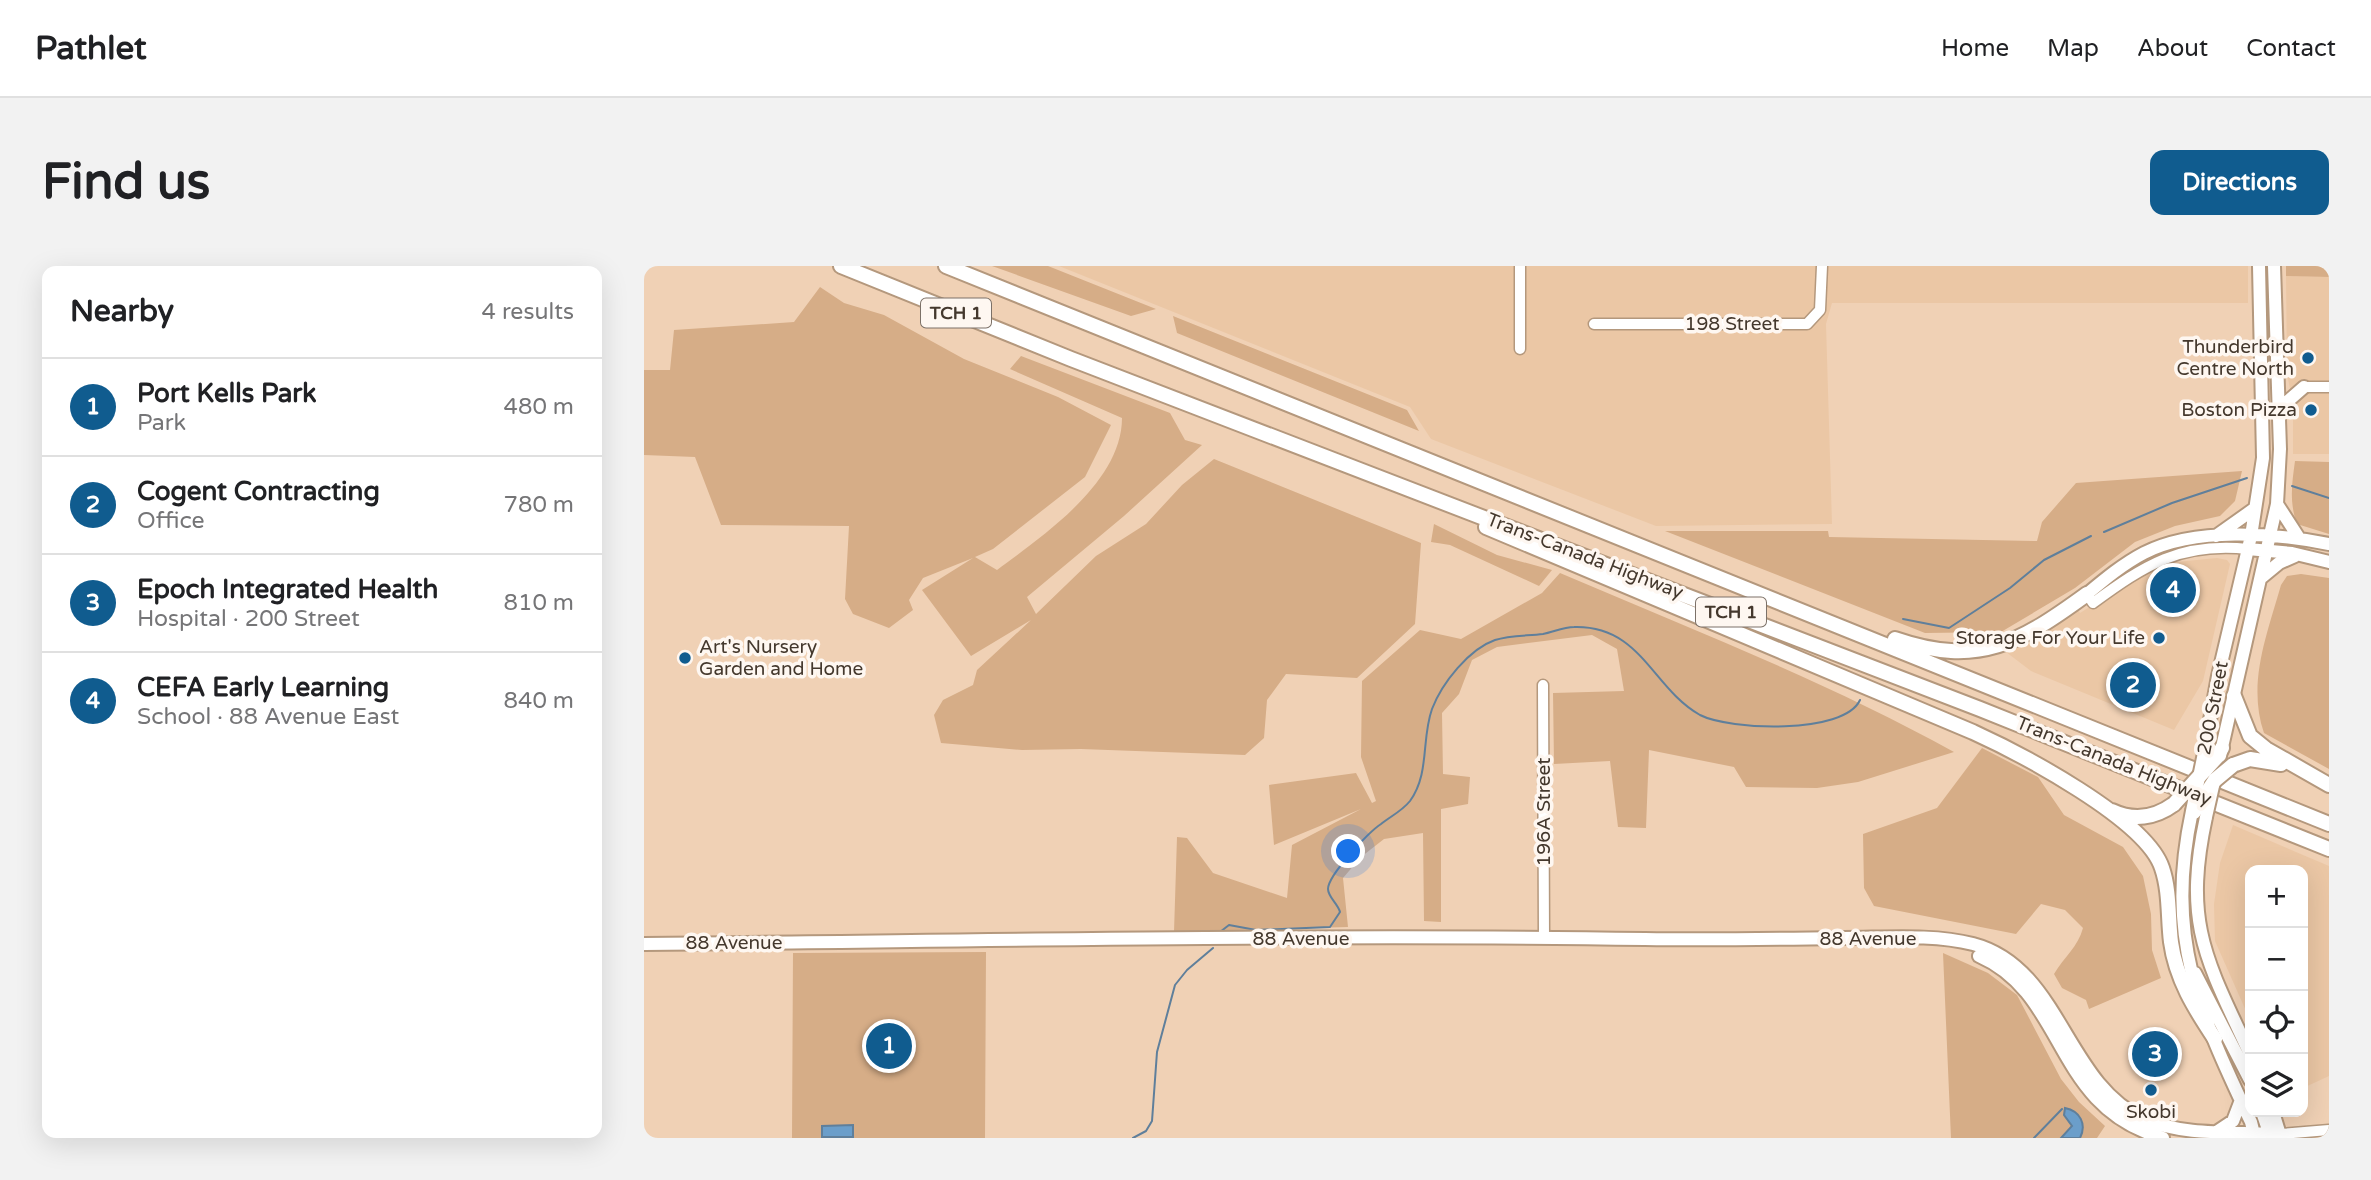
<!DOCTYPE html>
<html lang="en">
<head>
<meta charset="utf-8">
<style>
	:root { --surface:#fff; --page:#f2f2f2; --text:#202124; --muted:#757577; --line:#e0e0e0; --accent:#105c8f }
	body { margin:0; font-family:"Varela Round",sans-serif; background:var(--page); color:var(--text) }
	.controls { position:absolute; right:21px; bottom:21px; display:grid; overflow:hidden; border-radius:14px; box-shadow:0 7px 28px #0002 }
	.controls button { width:63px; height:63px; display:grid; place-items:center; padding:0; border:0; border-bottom:2px solid var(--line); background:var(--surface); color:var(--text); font:35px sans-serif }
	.you { position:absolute; left:705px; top:586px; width:24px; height:24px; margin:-18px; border:5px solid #fff; border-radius:50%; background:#1a73e8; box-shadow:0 0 0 10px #1a73e833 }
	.badge { display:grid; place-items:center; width:46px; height:46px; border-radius:50%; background:var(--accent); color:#fff; font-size:23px; font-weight:700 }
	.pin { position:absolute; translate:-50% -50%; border:4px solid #fff; box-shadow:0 2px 7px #0006 }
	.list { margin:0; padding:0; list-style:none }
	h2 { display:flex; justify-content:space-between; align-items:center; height:91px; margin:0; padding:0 28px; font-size:30px }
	h2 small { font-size:23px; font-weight:400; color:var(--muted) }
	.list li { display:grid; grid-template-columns:46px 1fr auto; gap:21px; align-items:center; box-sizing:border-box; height:98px; padding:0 28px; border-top:2px solid var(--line) }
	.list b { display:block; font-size:26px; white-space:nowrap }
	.list p { margin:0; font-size:23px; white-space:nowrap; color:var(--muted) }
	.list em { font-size:23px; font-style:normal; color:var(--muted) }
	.icon { flex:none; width:38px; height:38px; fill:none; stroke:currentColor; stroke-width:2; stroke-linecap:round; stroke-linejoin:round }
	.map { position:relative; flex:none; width:1685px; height:872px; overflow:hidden; border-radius:14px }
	header { display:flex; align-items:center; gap:42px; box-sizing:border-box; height:98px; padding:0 35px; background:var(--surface); border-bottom:2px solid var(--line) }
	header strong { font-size:33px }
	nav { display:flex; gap:38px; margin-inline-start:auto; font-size:24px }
	.intro { display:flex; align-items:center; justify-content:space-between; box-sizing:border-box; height:168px; padding:0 42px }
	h1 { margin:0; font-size:49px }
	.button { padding:18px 32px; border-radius:14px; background:var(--accent); color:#fff; font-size:24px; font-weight:700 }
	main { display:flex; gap:42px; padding:0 42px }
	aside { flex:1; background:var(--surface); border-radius:14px; box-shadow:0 7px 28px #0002 }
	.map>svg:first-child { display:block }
	.built { fill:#ebc7a5 }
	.green { fill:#d6ad87 }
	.water { fill:#6b9eca; stroke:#5f7f9b; stroke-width:2 }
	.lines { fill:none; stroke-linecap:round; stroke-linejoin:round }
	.stream { stroke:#5f7f9b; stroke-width:2 }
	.minor-casing { stroke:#b4987d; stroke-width:13 }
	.major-casing { stroke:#b4987d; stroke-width:16 }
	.highway-casing { stroke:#b4987d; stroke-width:18 }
	.minor { stroke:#fff; stroke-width:10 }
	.major { stroke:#fff; stroke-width:12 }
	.highway { stroke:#fff; stroke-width:14 }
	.major-bridge-casing { stroke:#b4987d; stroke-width:16; stroke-linecap:butt }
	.highway-bridge-casing { stroke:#b4987d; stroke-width:18; stroke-linecap:butt }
	.major-bridge { stroke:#fff; stroke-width:12 }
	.highway-bridge { stroke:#fff; stroke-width:14 }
	.poi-dot { fill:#105c8f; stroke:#fef7f1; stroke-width:2.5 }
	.labels { text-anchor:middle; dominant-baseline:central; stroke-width:7; stroke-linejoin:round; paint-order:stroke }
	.shield { fill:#fef7f1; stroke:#7c7168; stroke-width:2 }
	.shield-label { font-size:18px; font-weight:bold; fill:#44382d }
	.street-label { font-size:19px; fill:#44382d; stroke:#fef7f1 }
	.poi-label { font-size:19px; fill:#44382d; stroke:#fef7f1; text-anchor:end }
</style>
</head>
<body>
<header>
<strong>Pathlet</strong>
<nav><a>Home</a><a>Map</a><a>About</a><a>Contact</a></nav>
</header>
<div class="intro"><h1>Find us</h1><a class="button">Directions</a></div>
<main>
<aside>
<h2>Nearby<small>4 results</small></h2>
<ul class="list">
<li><span class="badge">1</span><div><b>Port Kells Park</b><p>Park</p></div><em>480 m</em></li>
<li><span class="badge">2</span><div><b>Cogent Contracting</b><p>Office</p></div><em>780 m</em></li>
<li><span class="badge">3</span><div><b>Epoch Integrated Health</b><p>Hospital · 200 Street</p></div><em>810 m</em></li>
<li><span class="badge">4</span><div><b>CEFA Early Learning</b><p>School · 88 Avenue East</p></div><em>840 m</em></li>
</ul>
</aside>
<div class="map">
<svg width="1685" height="872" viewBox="0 0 1685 872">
	<rect width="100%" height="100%" fill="#f0d1b5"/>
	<path class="built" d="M415,0H1604V37H1188L1182,58L1188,258L1012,260L787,173L766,141Z
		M1642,10L1685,11V188H1649V137L1643,108Z
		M1573,292L1583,294L1586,298L1559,415L1530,464L1387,405L1362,386L1395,370L1433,342L1436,347L1493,311L1522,297Z
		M1589,559L1685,600V810L1659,822V604H1606V754L1571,675L1570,638L1576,597Z"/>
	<path class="green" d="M348,0H404L512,43L487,50Z
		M1642,0H1685V11L1642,10Z
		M176,21L200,37L240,49L320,93L414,131L467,159L441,211L349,283L331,291L353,304C400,269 478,216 478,152L366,103L377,90L526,147L541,174L558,179L480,250L383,331L392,348L452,290L502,258L538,219L570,193L777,277L771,358L713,412L642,408L623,434L620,472L601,489L437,483L378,484L297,477L290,449L299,434L329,419L333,404L387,354L327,390L278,324L329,292L279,312L265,334L269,344L245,362L209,348L201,333L205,260L77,259L51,191L0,189V104H26L30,64L150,56Z
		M529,50L763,144L775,165L533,67Z
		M1651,195L1685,196V268L1653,258C1645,236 1648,217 1651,195Z
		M1598,205L1591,235L1576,250L1531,260L1491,276L1431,322L1357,366L1281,367L1021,265H1184L1185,271L1393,275L1398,256L1432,217Z
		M790,258L853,289L908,304L895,320L806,279L787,276Z
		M916,307C1049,364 1184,416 1310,486L1214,516L1173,522L1102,521L1090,501L1005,484L1002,562L974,561L966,495L910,498L909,427L980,425L973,383L948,369L853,381L828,394L815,428L798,447L799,508L826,511L824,538L797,543V656L780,655L779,567L740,573L717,591L699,612L704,661L530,666L533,571L543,572L569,607L643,632L648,579L717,543L630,579L625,519L712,507L728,537L732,535L717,491L718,415L776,364L817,373L898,327Z
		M1657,308L1685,312V503L1620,467C1603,417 1623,369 1637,319L1643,310Z
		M1338,482L1394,511L1420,549L1479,581L1499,610L1507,648L1508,684L1517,712L1445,743L1442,734L1418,722L1410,708C1420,691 1434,681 1439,662L1421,644L1397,638L1372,668L1230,640L1220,622L1219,568L1293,542Z
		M342,686L341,872H148L149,687Z
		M1299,687L1344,707L1373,729L1417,813L1435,836L1461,860L1453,872H1436L1438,868L1423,842L1420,845L1428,860L1417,872H1307Z"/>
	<path class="water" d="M1421,842C1436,845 1443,858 1436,872H1417L1428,860L1420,849Z
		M209,859V871H178V860Z"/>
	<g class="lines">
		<path class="stream" d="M1648,220L1685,232
			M1460,266L1528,237L1603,212
			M1259,353L1305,362L1366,322L1400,294L1447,270
			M576,666L585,659L612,664L686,661L696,646C694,638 684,631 684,623C684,609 725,566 737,558C747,550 758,545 766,535C786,507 777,474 788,443C798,417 825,383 851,374C866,369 884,370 899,368C909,366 920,361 930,361C997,359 1008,422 1056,449C1085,464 1200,469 1216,434
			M489,872L502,865L508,855L513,786L531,719L543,704L569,682
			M1390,872L1418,843"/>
		<g class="minor-casing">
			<path id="minor" d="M876,0V83
				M950,58H1163L1176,44L1178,0
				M1660,121H1685
				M1443,328L1449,337C1501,299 1536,276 1604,283
				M899,419L900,672
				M1637,868L1685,864"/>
		</g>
		<g class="major-casing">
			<path id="major" d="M1635,143L1660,121
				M1633,238L1655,272
				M1572,270L1610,243
				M1604,283L1648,287L1685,296
				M1618,311L1635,297L1651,290
				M1443,328C1461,313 1479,298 1500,287C1551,261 1630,267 1685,278
				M1560,487L1574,410L1607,270L1619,192L1615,0
				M1576,490L1633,238L1636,183L1630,0
				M1548,545C1521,671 1554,744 1607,856L1611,872
				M1562,551C1539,658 1562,693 1606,788
				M0,678C334,675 668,668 1001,673C1068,674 1134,673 1200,672C1242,672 1289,668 1329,678C1417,701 1421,818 1500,853C1542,871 1592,865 1637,868
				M1335,690C1424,729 1408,841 1519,872
				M1551,707L1606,814
				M1618,846L1627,872
				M1629,846L1637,872
				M1574,865L1589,855L1597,834"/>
		</g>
		<g class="highway-casing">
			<path id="highway" d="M197,0L427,93L1336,443L1685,583
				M302,0L1685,558
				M842,261L1329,466C1375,487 1502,553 1518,602C1526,625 1524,652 1527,676C1532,713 1551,743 1571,773
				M1251,373C1335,402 1377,376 1443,328
				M1590,430L1606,470L1622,483L1685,519
				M1572,492L1578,482
				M1589,499L1606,493L1637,498
				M1468,545C1489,555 1511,552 1530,538"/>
		</g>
		<use href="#minor" class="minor"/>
		<use href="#major" class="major"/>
		<use href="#highway" class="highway"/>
		<g class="major-bridge-casing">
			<path id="major-bridge" d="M1548,545L1560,487
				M1562,551L1569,520"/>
		</g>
		<g class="highway-bridge-casing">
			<path id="highway-bridge" d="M1530,538L1572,492
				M1550,546L1571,514L1589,499"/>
		</g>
		<use href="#major-bridge" class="major-bridge"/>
		<use href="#highway-bridge" class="highway-bridge"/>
	</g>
	<g class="poi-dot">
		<circle cx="1664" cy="92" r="7"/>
		<circle cx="1667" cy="144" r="7"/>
		<circle cx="1515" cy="372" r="7"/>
		<circle cx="41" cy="392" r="7"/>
		<circle cx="1507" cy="824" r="7"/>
	</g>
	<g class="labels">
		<g class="shield">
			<rect x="277" y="32.5" width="70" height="29" rx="5"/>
			<rect x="1052" y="331.5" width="70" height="29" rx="5"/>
		</g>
		<g class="shield-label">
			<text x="312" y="47">TCH 1</text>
			<text x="1087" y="346">TCH 1</text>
		</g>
		<g class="street-label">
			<text x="1088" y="58">198 Street</text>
			<text transform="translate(941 290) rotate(21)">Trans-Canada Highway</text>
			<text transform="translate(1569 442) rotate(-79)">200 Street</text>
			<text transform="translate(1470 495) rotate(22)">Trans-Canada Highway</text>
			<text transform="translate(900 546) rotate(-90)">196A Street</text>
			<text x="657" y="673">88 Avenue</text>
			<text x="1224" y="673">88 Avenue</text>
			<text x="90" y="677">88 Avenue</text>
		</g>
		<g class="poi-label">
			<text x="1650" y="81">Thunderbird<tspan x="1650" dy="22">Centre North</tspan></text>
			<text x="1653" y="144">Boston Pizza</text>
			<text x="1501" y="372">Storage For Your Life</text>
			<text x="55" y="381" text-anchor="start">Art's Nursery<tspan x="55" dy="22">Garden and Home</tspan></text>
			<text x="1507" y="846" text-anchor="middle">Skobi</text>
		</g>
	</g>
</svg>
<div class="controls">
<button>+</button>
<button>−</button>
<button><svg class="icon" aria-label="locate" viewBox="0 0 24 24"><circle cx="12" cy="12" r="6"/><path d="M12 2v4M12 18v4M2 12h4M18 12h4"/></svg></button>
<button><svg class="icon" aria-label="layers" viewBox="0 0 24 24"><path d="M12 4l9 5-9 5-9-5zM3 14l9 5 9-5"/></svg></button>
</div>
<div class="you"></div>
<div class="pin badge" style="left:245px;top:780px">1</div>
<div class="pin badge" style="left:1489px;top:419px">2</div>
<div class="pin badge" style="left:1511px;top:788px">3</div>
<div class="pin badge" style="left:1529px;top:324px">4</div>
</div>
</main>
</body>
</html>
